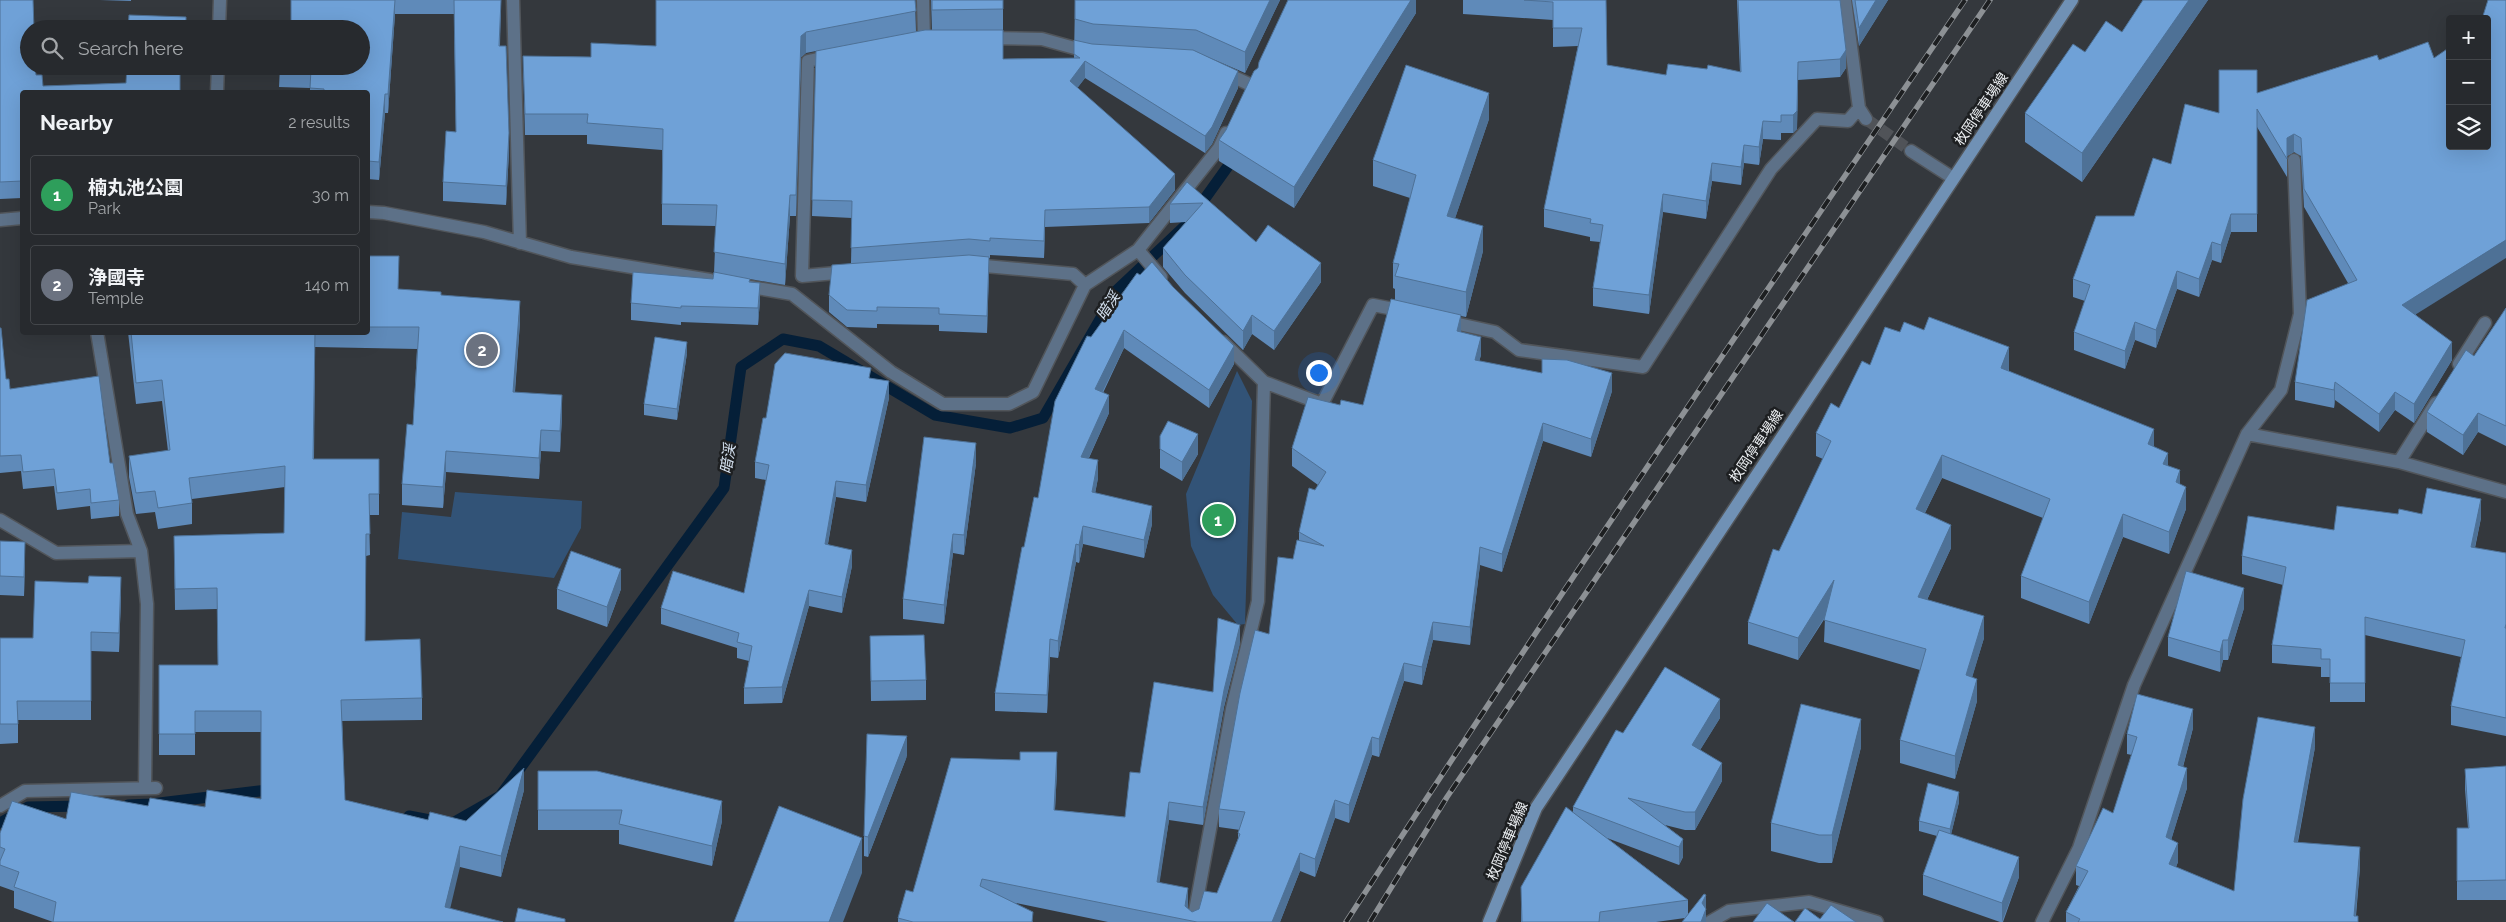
<!DOCTYPE html>
<html lang="en">
<head>
<meta charset="utf-8">
<style>
	:root { --surface:#272a2e; --page:#33363a; --text:#f1f3f6; --muted:#a4a7aa; --line:#43464a; --accent:#d93025 }
	body { margin:0; font-family:Raleway,"Noto Sans JP",sans-serif; background:var(--page); color:var(--text) }
	.controls { position:absolute; right:15px; top:15px; display:grid; overflow:hidden; border-radius:5px; box-shadow:0 5px 20px #0002 }
	.controls button { width:45px; height:45px; display:grid; place-items:center; padding:0; border:0; border-bottom:1px solid var(--line); background:var(--surface); color:var(--text); font:25px sans-serif }
	.you { position:absolute; left:1318px; top:372px; width:18px; height:18px; margin:-12px; border:4px solid #fff; border-radius:50%; background:#1a73e8; box-shadow:0 0 0 8px #1a73e833 }
	.badge { display:grid; place-items:center; width:32px; height:32px; border-radius:50%; background:var(--accent); color:#fff; font-size:16px; font-weight:700 }
	.pin { position:absolute; translate:-50% -50%; border:2px solid #fff; box-shadow:0 1px 5px #0006 }
	.list { margin:0; padding:0; list-style:none }
	h2 { display:flex; justify-content:space-between; align-items:center; height:65px; margin:0; padding:0 20px; font-size:21px }
	h2 small { font-size:16px; font-weight:400; color:var(--muted) }
	.list li { display:grid; grid-template-columns:32px 1fr auto; gap:15px; align-items:center; box-sizing:border-box; height:80px; margin:0 10px 10px; padding:0 10px; border:1px solid var(--line); border-radius:5px }
	.list b { display:block; font-size:19px; white-space:nowrap }
	.list p { margin:0; font-size:16px; white-space:nowrap; color:var(--muted) }
	.list em { font-size:16px; font-style:normal; color:var(--muted) }
	.icon { flex:none; width:28px; height:28px; fill:none; stroke:currentColor; stroke-width:2; stroke-linecap:round; stroke-linejoin:round }
	.map { position:relative; flex:none; width:2506px; height:922px; overflow:hidden }
	.search { position:absolute; background:var(--surface); box-shadow:0 5px 20px #0002; left:20px; top:20px; width:350px; height:55px; display:flex; align-items:center; gap:12px; box-sizing:border-box; padding:0 18px; border-radius:28px; color:var(--muted); font-size:19px }
	.panel { position:absolute; background:var(--surface); box-shadow:0 5px 20px #0002; left:20px; top:90px; width:350px; height:245px; border-radius:5px }
	.map>svg:first-child { display:block }
	.green { fill:#325377 }
	.lines { fill:none; stroke-linecap:round; stroke-linejoin:round }
	.stream { stroke:#051f38; stroke-width:11 }
	.minor-tunnel { stroke:#505358; stroke-width:12; stroke-dasharray:12 6; stroke-linecap:butt }
	.minor-casing { stroke:#51555a; stroke-width:15 }
	.secondary-casing { stroke:#51555a; stroke-width:15 }
	.minor { stroke:#5d7188; stroke-width:12 }
	.secondary { stroke:#7091b5; stroke-width:12 }
	.rail-casing { stroke:#8d9195; stroke-width:5.5 }
	.rail { stroke:#1d1f21; stroke-width:4; stroke-dasharray:11; stroke-linecap:butt }
	.wall { fill:#5f8ab9 }
	.shaded-wall { fill:#4e7196 }
	.building { fill:#6fa1d7; stroke:#4e7196 }
	.labels { text-anchor:middle; dominant-baseline:central; stroke-width:5; stroke-linejoin:round; paint-order:stroke }
	.street-label { font-size:14px; fill:#eceff2; stroke:#1d1f21 }
	.water-label { font-size:15px; font-style:italic; fill:#d6e3f2; stroke:#1d1f21 }
</style>
</head>
<body>
<div class="map">
<svg width="2506" height="922" viewBox="0 0 2506 922">
	<rect width="100%" height="100%" fill="#34383d"/>
	<path class="green" d="M1237,371L1252,401L1245,624L1238,625L1213,595L1191,546L1186,494Z
		M455,492L582,501L581,528L554,578L398,559L402,512L451,517Z"/>
	<g class="lines">
		<path class="stream" d="M1196,211L1236,155
			M128,805L151,804L276,789
			M409,816L451,824L500,796L724,488L741,367L783,339L819,346L935,415L1010,428L1043,418L1117,290L1187,224
			M0,823L28,807L84,806"/>
		<path class="minor-tunnel" d="M1866,119L1911,151"/>
		<g class="minor-casing">
			<path id="minor" d="M513,0L520,243
				M923,0L924,39
				M1845,0L1859,108L1866,119
				M219,29L220,0
				M986,38L1042,39L1089,52
				M832,56L808,61L802,276L847,272
				M1223,72L1251,85
				M217,92L218,66
				M1911,151L1953,178
				M368,212L384,213L484,232L571,257L710,280
				M0,220L22,218
				M1138,250L1161,277
				M974,265L1073,274L1085,285
				M745,286L792,294L891,372L943,404H1009L1033,392L1085,285L1138,250L1219,148L1226,133
				M1445,321L1495,332L1519,350L1643,367L1771,169L1817,119L1848,121L1859,108
				M97,332L127,514L141,551L147,604L145,788
				M2459,364L2485,323
				M1264,382L1322,404L1373,305L1404,311
				M2247,434L2399,462L2506,492
				M2399,462L2436,403
				M0,520L56,553L141,551
				M0,806L25,791L156,788
				M1193,922L1232,709L1258,601L1264,382L1223,342
				M1710,922L1729,911L1809,902L1877,922
				M2042,922L2079,848L2134,685L2220,494L2247,434L2281,390L2300,314L2294,160"/>
		</g>
		<g class="secondary-casing">
			<path id="secondary" d="M1489,922L1536,808L2072,0"/>
		</g>
		<use href="#minor" class="minor"/>
		<use href="#secondary" class="secondary"/>
		<g class="rail-casing">
			<path id="rail" d="M1346,922C1547,611 1756,306 1965,0
				M1370,922L1447,797L1990,0"/>
		</g>
		<use href="#rail" class="rail"/>
	</g>
	<path class="wall" d="M0,0L36,75L43,86L126,83L127,66H185V74L180,73V92H22V198L0,199Z
		M100,0H131V1Z
		M291,0H501L500,46L509,152L506,205L443,201V182L456,132L454,14H395L388,113H385L379,180L368,179V92H310V88L279,87L280,66H361Z
		M915,0L916,32L932,30L931,0H1003V59L1074,58L1075,0H1280L1245,73L1194,51L1238,88L1212,144L1205,153L1085,78L1077,88L1175,190L1149,223L1045,227L1044,258L990,255V258H989L987,333L939,331V325L877,324V328L847,327L829,312V295L851,263L852,218L812,216L816,51L806,53L801,57L796,216H790L785,285L750,279V282L760,300L758,325L681,322V325L631,320V303L713,279L714,273L716,226L662,225V150L587,144V135H525L523,56L591,57L656,46Z
		M1416,0V13L1294,208L1219,161V140L1226,130L1258,68Z
		M1463,0H1606L1607,65L1666,75L1707,69L1740,72L1737,0H1840L1846,68L1840,77L1798,80L1797,129L1793,133H1781V140L1763,139L1759,165L1744,163L1741,185L1712,181L1706,219L1663,212L1649,314L1593,306V288L1600,242L1590,241V237L1544,227V209L1578,46L1553,47V20L1463,14Z
		M1852,0H1888L1859,46Z
		M2143,0H2208L2082,182L2025,142V113L2085,52L2122,32Z
		M2377,55L2416,315L2452,360L2414,423L2395,410L2379,432L2335,400L2334,408L2295,400V382L2348,283L2304,207L2301,156L2294,152L2287,156V177L2257,127V232H2231L2221,263L2212,260L2199,297L2177,289L2156,348L2135,340L2125,369L2074,350V332L2085,301L2073,297V279L2134,216L2171,164L2219,113L2257,93Z
		M1489,119L1455,218L1483,251L1466,317L1461,316V332L1481,355L1479,361L1612,391L1591,457L1543,441L1502,572L1480,565L1470,645L1433,640L1422,685L1404,681L1379,757L1372,755L1349,823L1335,818L1315,877L1300,871L1280,922H1108L1016,903L1033,922H898V918L913,892L1020,760L1057,770L1055,810L1125,817L1140,773L1213,692L1240,643L1224,707L1203,825L1169,820L1159,883L1188,906L1187,908L1192,912L1199,909L1217,893L1238,839V833L1240,830L1219,827V809L1269,634L1299,540V532L1315,490L1318,485L1292,466V448L1340,405H1363L1395,300V289L1393,288V263L1410,198L1373,186V160Z
		M1187,182L1256,242L1321,282L1274,350L1252,334L1243,350L1185,293L1163,267V248L1186,222L1170,223V204Z
		M368,256L398,289L441,295L520,322L515,392L562,416L560,452L541,451L539,479L446,472L443,508L402,505V484L413,425L417,349L315,347L314,459H379V515H369L370,555L366,556L365,641L422,698V720L342,721L345,800L428,820L466,821L524,790L501,877L460,867L53,922L14,908V891L0,886V833L66,819L148,806L205,807L261,799V732H195V755H159V665H218L217,609L175,610L174,536L284,533L285,487L192,499V524L158,529L155,512L136,514L129,477V456L168,451L162,401L136,404L128,332H368Z
		M1140,275L1234,364L1209,408L1124,348L1103,393L1109,413L1089,458L1098,478L1095,493L1152,524L1144,558L1083,544L1079,563L1076,562L1058,658L1050,657L1047,713L995,711V693L1024,547L1038,498L1091,337Z
		M2506,308V446L2478,432L2463,455L2427,432V412L2474,356Z
		M0,328L6,379L10,389L110,463L119,500V516L91,519L90,506L57,510L54,486L23,489L21,471L0,473Z
		M1900,332L2009,369V371L2154,447L2168,466L2180,484L2186,509L2169,554L2123,537L2089,624L2021,598V576L2043,518L1942,478L1925,513L1951,548L1927,600L1984,638L1972,677L1977,701L1955,779L1900,763V740L1920,670L1824,642L1825,618L1798,660L1748,644V622L1823,459L1816,456V433L1839,408L1870,365Z
		M687,353L677,420L644,415V404Z
		M871,378L889,398L866,502L836,497L828,544L852,566L842,613L809,606L782,703L744,704V688L749,661L737,658V648L661,624V608L744,593L766,480L755,478V462L766,418Z
		M1160,436L1198,454L1182,481L1160,468Z
		M976,463L964,555L953,553L944,624L903,619V599Z
		M2398,514H2422L2481,518L2475,548L2506,553V736L2451,725V706L2461,657L2365,635V702H2330V677H2321V667L2272,663V645L2283,585L2242,574V556L2334,530Z
		M0,541L25,561L24,596L0,595Z
		M557,589H621L607,627L557,609Z
		M121,596L119,652L91,651V720H18V743L0,744V638H33Z
		M2244,608L2228,660H2223L2220,672L2168,656V637Z
		M870,636L926,680V700L871,701Z
		M1720,718L1700,750L1722,781L1695,830H1685L1665,825L1683,839V857L1679,865L1607,838L1688,900V915L1706,895V922L1685,918L1656,922H1521V887L1573,812V807L1623,733Z
		M2193,728L2183,767L2187,788L2171,840L2178,862L2176,867L2234,891L2315,747L2298,842L2360,867L2356,916L2358,922H2066V912L2079,886L2076,885V866L2113,813L2132,755L2127,754V734Z
		M1861,747L1832,863H1819L1771,851V823Z
		M907,756L868,857L864,856V836Z
		M2506,766V900H2457V828H2468L2465,789V769Z
		M538,771L722,821L712,866L619,844V830H538Z
		M1959,802L1951,834L2019,877L2003,922H2000L1923,895V875L1937,836L1919,831V821Z"/>
	<path class="shaded-wall" d="M395,0V14L388,113V94Z
		M1270,0H1280L1245,73V52Z
		M1411,0H1416V13L1294,208V187Z
		M1876,0H1888L1859,46V28Z
		M2189,0H2208L2082,182V153Z
		M806,32V53L801,57L796,216V195L801,36Z
		M1846,50V68L1840,77V59Z
		M1085,61V78L1070,98V81Z
		M1798,62L1797,129L1793,133V115Z
		M1238,71V88L1212,144L1205,153V136Z
		M1489,93V119L1447,242V216Z
		M385,94V113L379,180V162Z
		M1763,121V139L1759,165V147Z
		M509,133V152L506,205V186Z
		M2294,134V152L2287,156V177V138Z
		M1744,145V163L1741,185V167Z
		M1712,163V181L1706,219V201Z
		M1175,174V190L1149,223V207Z
		M1663,194V212L1649,314V295Z
		M790,195V216L785,285V264Z
		M1045,210V227L1044,258V241Z
		M2231,214V232L2221,263V245Z
		M1483,226V251L1466,317V292Z
		M2506,240V258L2402,323V305Z
		M2212,242V260L2199,297V279Z
		M989,257V274L987,333V316Z
		M1321,263V282L1274,350V331Z
		M2177,271V289L2156,348V330Z
		M760,283V300L758,325V308Z
		M520,301V322L513,413V392Z
		M1252,315V334L1243,350V331Z
		M1461,315V333L1457,331Z
		M2135,322V340L2125,369V351Z
		M1124,330V348L1095,407V389Z
		M1481,337V355L1475,378V360Z
		M687,342V353L677,420V409Z
		M2452,342V360L2414,423V404Z
		M1234,346V364L1209,408V390Z
		M2009,347V369L2001,390V368Z
		M1612,373V391L1591,457V439Z
		M889,381V398L866,502V485Z
		M2335,382V400L2334,408V390Z
		M2395,392V410L2379,432V414Z
		M562,395V416L560,452V431Z
		M1109,395V413L1081,475V457Z
		M2478,413V432L2463,455V435Z
		M1543,423V441L1502,572V554Z
		M2154,429V451L2148,444Z
		M541,430V451L539,479V458Z
		M1198,434V454L1182,481V462Z
		M976,443V463L964,555V535Z
		M446,451V472L443,508V487Z
		M2168,453V475L2163,464Z
		M1942,455V478L1916,531V509Z
		M1098,460V478L1092,510V492Z
		M2180,470V492L2176,482Z
		M836,481V497L825,560V544Z
		M2186,487V509L2169,554V532Z
		M2481,499V518L2471,565V547Z
		M1152,506V524L1144,558V540Z
		M2123,514V537L2089,624V602Z
		M1951,525V548L1918,619V597Z
		M1083,526V544L1079,563V545Z
		M953,534V553L944,624V605Z
		M25,542V561L24,596V577Z
		M1076,544V562L1058,658V641Z
		M1480,547V565L1470,645V627Z
		M852,550V566L842,613V597Z
		M621,569V589L607,627V607Z
		M121,577V596L119,652V633Z
		M1834,580V602L1798,660V638Z
		M2244,588V608L2228,660V640Z
		M809,590V606L782,703V687Z
		M1984,616V638L1966,698V675Z
		M1433,622V640L1422,685V667Z
		M1240,625V643L1224,707L1203,825V807L1224,690Z
		M1050,639V657L1047,713V695Z
		M2223,640V660L2220,672V652Z
		M1404,663V681L1379,757V739Z
		M1977,679V701L1955,779V756Z
		M1720,699V718L1692,763V745Z
		M2193,709V728L2178,785V765Z
		M1861,719V747L1832,863V835Z
		M2315,727V747L2294,861V842Z
		M907,736V756L868,857V837Z
		M1372,737V755L1349,823V805Z
		M1057,752V770L1054,828V810Z
		M1722,763V781L1695,830V812Z
		M524,768V790L501,877V856Z
		M2187,768V788L2166,857V837Z
		M1959,792V802L1950,839V829Z
		M1335,800V818L1315,877V859Z
		M722,801V821L712,866V846Z
		M1169,802V820L1157,900V882Z
		M862,838V873L843,922H829Z
		M1683,839V857L1679,865V847Z
		M2178,843V862L2169,883V864Z
		M460,846V867L447,922L445,907Z
		M2360,847V867L2355,922L2354,916Z
		M1300,853V871L1280,922H1272Z
		M2019,857V877L2002,922V903Z
		M1188,888V906L1186,920L1185,906Z
		M1706,895V922H1701L1702,903Z"/>
	<path class="building" d="M0,0H33L34,29H29V66H35L36,75H42L43,86L126,83L127,66H180V92H22V181L0,182Z
		M291,0H395L388,94H385L379,162L368,161V92H324V89L310,88L311,69L279,68L280,66H361V29H291Z
		M454,0H501L499,46H506L509,133L506,186L443,182L446,131L456,132Z
		M656,0H915L916,11L806,32L801,36L796,195H790L785,264L714,252L717,205L662,204L663,129L587,123L588,114H525L523,56L591,57V43L656,46Z
		M932,0H1003V9L932,10Z
		M1075,0H1270L1245,52L1196,30L1093,24L1075,19Z
		M1288,0H1411L1294,187L1219,140L1226,130L1254,71L1258,68L1259,62Z
		M1524,0H1606L1607,65L1666,75L1668,64L1707,69L1708,65L1741,72L1738,0H1840L1846,50L1840,59L1798,62L1797,111L1793,115H1781V122L1763,121L1759,147L1744,145L1741,167L1712,163L1706,201L1663,194L1649,295L1593,288L1603,225L1590,223L1591,219L1544,209L1582,28H1553V2Z
		M1855,0H1876L1859,28Z
		M2143,0H2189L2082,153L2025,113L2073,44L2085,52L2106,21L2122,32Z
		M2488,0H2506V240L2402,305L2452,342L2414,404L2395,392L2379,414L2335,382L2334,390L2295,382L2307,300L2357,280L2304,189L2301,138L2294,134L2287,138V159L2257,109V214H2231L2221,245L2212,242L2199,279L2177,271L2156,330L2135,322L2125,351L2074,332L2090,285L2073,279L2096,216H2134L2153,158L2171,164L2185,104L2219,113V70H2257V93L2377,55L2379,60L2428,42L2434,58L2450,47V146H2487V19H2482Z
		M129,15L186,17V29H128Z
		M925,30H1003V59L1080,58L1074,54V40L1092,44L1193,50L1238,71L1212,127L1205,136L1085,61L1070,81L1175,174L1149,207L1045,210L1044,241L990,238V241L969,239L851,248L852,201L812,200L816,51Z
		M1406,65L1489,93L1447,216L1483,226L1466,292L1395,276L1399,264L1393,263L1416,175L1373,160Z
		M1187,182L1256,242L1268,225L1321,263L1274,331L1252,315L1243,331L1185,275L1163,248L1203,203L1170,204Z
		M969,255L989,257L987,316L939,314V308L877,307V311L847,310L829,295L832,265Z
		M368,256H399L398,289L441,292V295L520,301L513,392L562,395L560,431L541,430L539,458L446,451L443,487L402,484L407,424L413,425L419,327H368Z
		M1152,262L1173,287L1234,346L1209,390L1124,330L1095,389L1109,395L1081,457L1098,460L1092,492L1152,506L1144,540L1083,526L1079,545L1076,544L1058,641L1050,639L1047,695L995,693L1022,547H1024L1034,497L1038,498L1055,401L1087,336L1091,337L1137,273L1140,275Z
		M633,272L713,279L714,272L750,279L749,282L760,283L758,308L681,306V308L631,303Z
		M1391,299L1461,315L1457,331L1481,337L1475,360L1542,373V359L1567,360L1612,373L1591,439L1543,423L1502,554L1480,547L1470,627L1433,622L1422,667L1404,663L1379,739L1372,737L1349,805L1335,800L1315,859L1300,853L1272,922H1197L982,879L980,886L1033,912L1032,922H913L898,918L906,890L913,892L951,758L1020,760V752H1057L1054,810L1125,817L1130,772L1140,773L1154,682L1213,692L1218,618L1240,625L1224,690L1203,807L1169,802L1157,882L1188,888L1185,906L1192,912L1199,909L1204,891L1217,893L1240,834L1238,833L1245,812L1219,809L1240,693L1255,630L1269,634L1278,557L1293,559L1297,540L1324,546L1299,532L1309,488L1315,490L1326,472L1292,448L1308,397L1340,405L1341,400L1363,405Z
		M2506,308V426L2478,413L2463,435L2427,412L2466,350L2474,356Z
		M1929,317L2009,347L2001,368L2154,429L2148,444L2168,453L2163,464L2180,470L2176,482L2186,487L2169,532L2123,514L2089,602L2021,576L2050,499L1942,455L1916,509L1951,525L1918,597L1984,616L1966,675L1977,679L1955,756L1900,740L1926,649L1824,620L1834,580L1798,638L1748,622L1773,549L1779,551L1831,441L1816,433L1831,403L1839,408L1862,361L1870,365L1885,327L1900,332L1904,322L1924,330Z
		M0,328H1L6,379H9L10,389L99,376L110,463H113L119,500L91,503L90,489L57,493L54,469L23,472L21,455L0,456Z
		M131,332H315L313,459H379V494H369L370,534H366L365,641L420,639L422,698L341,700L345,800L428,820L430,812L466,821L524,768L501,856L460,846L445,907L503,922H53L56,902L14,887L19,872L0,865V861L5,849L0,847V833L12,801L66,819L71,792L148,806L150,798L205,807L207,790L261,799V711H195V734H159V665H218L217,588L175,589L174,536L284,533L285,466L189,478L192,503L158,508L155,491L136,493L129,456L170,450L162,380L136,383Z
		M655,337L687,342L677,409L644,404Z
		M785,353L871,368L869,378L889,381L866,485L836,481L825,544L852,550L842,597L809,590L782,687L744,688L752,646L737,642L739,633L661,608L673,571L744,593L769,465L755,462L763,418H766L775,364Z
		M1168,421L1198,434L1182,462L1160,449V436Z
		M924,437L976,443L964,535L953,534L944,605L903,599Z
		M2427,488L2481,499L2471,547L2506,553V624L2505,628H2506V718L2451,706L2465,640L2365,617V683H2330V659H2321V649L2272,645L2286,567L2242,556L2248,516L2334,530L2337,506L2398,514L2399,509L2422,514Z
		M0,541L25,542L24,577L0,576Z
		M571,551L621,569L607,607L557,589Z
		M2186,571L2244,588L2228,640H2223L2220,652L2168,637Z
		M89,576L121,577L119,633L91,632V701H17L18,724H0V638H33L35,581L88,583Z
		M924,635L926,680L871,681L870,636Z
		M1665,667L1720,699L1692,745L1722,763L1695,812H1685L1628,798L1683,839L1679,847L1573,807L1616,730L1623,733Z
		M2137,694L2193,709L2178,765L2187,768L2166,837L2178,843L2169,864L2234,891L2243,799L2258,717L2315,727L2294,842L2360,847L2354,916H2358V922H2078L2080,919L2066,912L2088,871L2076,866L2103,808L2113,813L2137,737L2127,734Z
		M1801,704L1861,719L1832,835H1819L1771,823Z
		M867,734L907,736L868,837L864,836Z
		M2506,766V880L2457,881V828H2469L2465,769Z
		M538,771H597L722,801L712,846L619,824L622,810H538Z
		M1928,783L1959,792L1950,829L1919,821Z
		M779,806L862,838L829,922H734Z
		M1566,807L1688,900L1600,912L1599,922H1522L1521,887Z
		M1939,830L2019,857L2002,903L1923,875Z
		M1704,894L1706,895L1702,903L1706,909L1701,922H1682Z
		M1767,903L1794,922H1753Z
		M1831,905L1856,922H1795L1805,908L1820,919Z
		M518,908L565,919V922H515Z"/>
	<g class="labels">
		<g class="street-label">
			<text transform="translate(1981 109) rotate(-56)">枚岡停車場線</text>
			<text transform="translate(1756 446) rotate(-56)">枚岡停車場線</text>
			<text transform="translate(1507 841) rotate(-67)">枚岡停車場線</text>
		</g>
		<g class="water-label">
			<text transform="translate(1108 306) rotate(-58)">暗渓</text>
			<text transform="translate(728 459) rotate(-82)">暗渓</text>
		</g>
	</g>
</svg>
<div class="controls">
<button>+</button>
<button>−</button>
<button><svg class="icon" aria-label="layers" viewBox="0 0 24 24"><path d="M12 4l9 5-9 5-9-5zM3 14l9 5 9-5"/></svg></button>
</div>
<div class="you"></div>
<div class="pin badge" style="left:1218px;top:520px;background:#2e9e5b">1</div>
<div class="pin badge" style="left:482px;top:350px;background:#6b7280">2</div>
<div class="search"><svg class="icon" aria-label="search" viewBox="0 0 24 24"><circle cx="10" cy="10" r="6"/><path d="M15 15l6 6"/></svg>Search here</div>
<section class="panel">
<h2>Nearby<small>2 results</small></h2>
<ul class="list">
<li><span class="badge" style="background:#2e9e5b">1</span><div><b>楠丸池公園</b><p>Park</p></div><em>30 m</em></li>
<li><span class="badge" style="background:#6b7280">2</span><div><b>浄國寺</b><p>Temple</p></div><em>140 m</em></li>
</ul>
</section>
</div>
</body>
</html>
